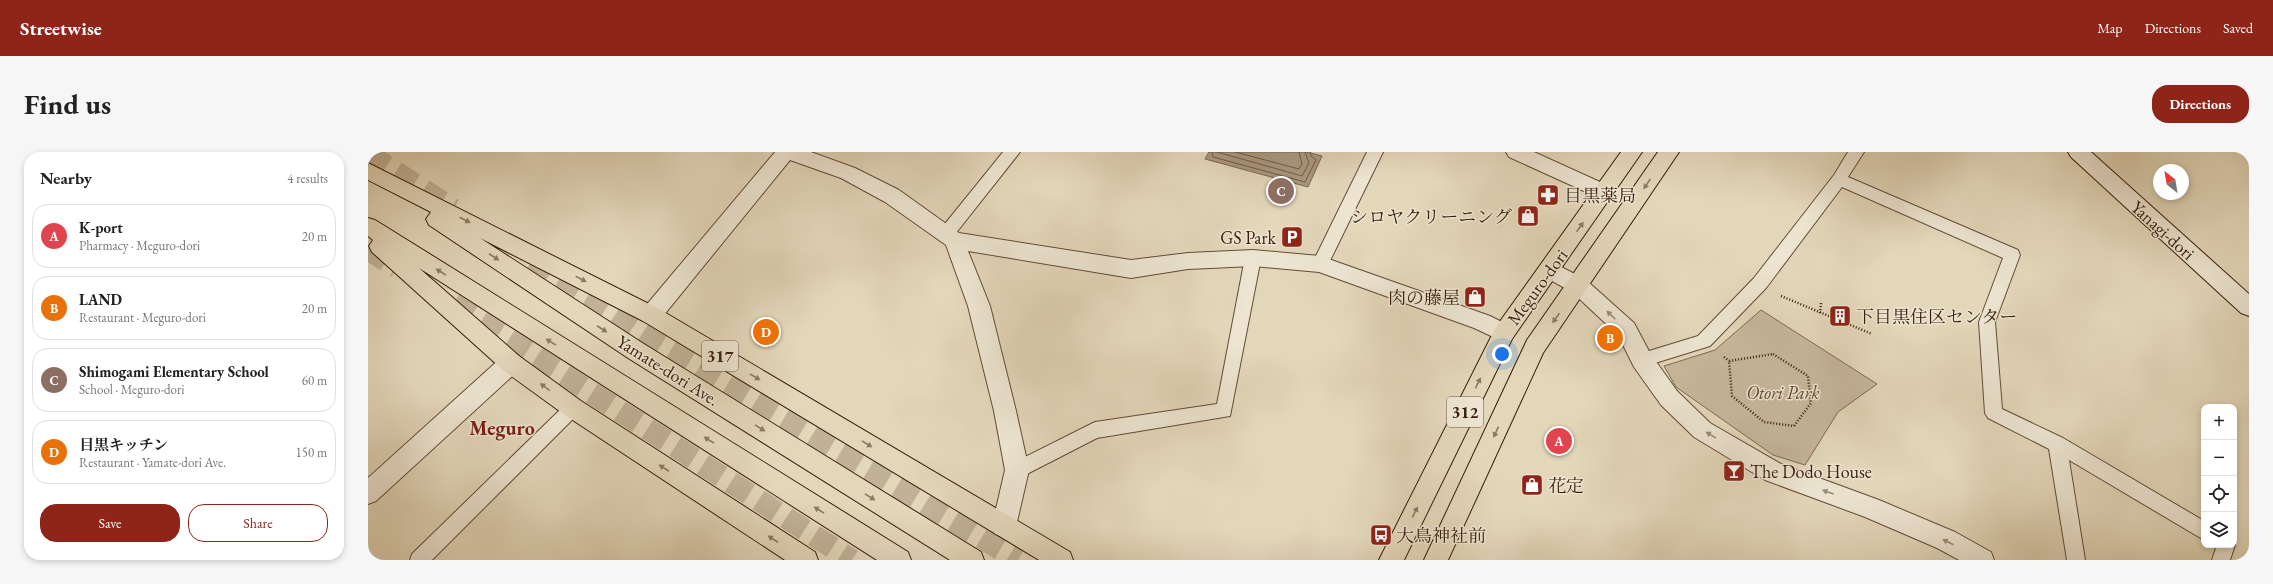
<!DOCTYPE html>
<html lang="en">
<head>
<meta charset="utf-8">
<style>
	:root { --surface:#fff; --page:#f6f6f6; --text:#222; --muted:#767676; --line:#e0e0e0; --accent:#8f2418 }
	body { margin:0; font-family:"EB Garamond","Noto Serif JP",serif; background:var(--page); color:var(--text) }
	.controls { position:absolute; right:12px; bottom:12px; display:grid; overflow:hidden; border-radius:8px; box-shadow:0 2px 6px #0003 }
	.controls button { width:36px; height:36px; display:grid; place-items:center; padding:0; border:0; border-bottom:1px solid var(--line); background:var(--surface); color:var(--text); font:20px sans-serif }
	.compass { position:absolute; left:1785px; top:12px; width:36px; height:36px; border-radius:50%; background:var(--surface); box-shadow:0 2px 6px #0003; rotate:329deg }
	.you { position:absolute; left:1134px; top:202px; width:14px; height:14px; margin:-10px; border:3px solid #fff; border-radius:50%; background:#1a73e8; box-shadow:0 0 0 6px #1a73e833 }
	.badge { display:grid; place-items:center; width:26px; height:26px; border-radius:50%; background:var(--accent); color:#fff; font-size:13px; font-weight:700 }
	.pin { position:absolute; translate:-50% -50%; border:2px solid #fff; box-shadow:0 1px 4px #0006 }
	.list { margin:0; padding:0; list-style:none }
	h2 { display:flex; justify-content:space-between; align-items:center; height:52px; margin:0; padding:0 16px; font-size:17px }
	h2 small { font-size:13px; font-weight:400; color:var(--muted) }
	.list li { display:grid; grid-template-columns:26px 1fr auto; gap:12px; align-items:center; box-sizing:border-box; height:64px; margin:0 8px 8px; padding:0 8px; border:1px solid var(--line); border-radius:16px }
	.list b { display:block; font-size:15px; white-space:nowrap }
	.list p { margin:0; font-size:13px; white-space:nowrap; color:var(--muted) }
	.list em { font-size:13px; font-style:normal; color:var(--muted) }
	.actions { display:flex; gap:8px; padding:12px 16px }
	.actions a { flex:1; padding:9px 0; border:1px solid var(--accent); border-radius:16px; text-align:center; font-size:14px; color:var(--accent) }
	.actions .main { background:var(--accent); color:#fff }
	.icon { flex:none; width:22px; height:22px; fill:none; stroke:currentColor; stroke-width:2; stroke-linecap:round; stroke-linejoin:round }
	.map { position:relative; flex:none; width:1881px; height:408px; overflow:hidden; border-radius:16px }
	header { display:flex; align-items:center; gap:24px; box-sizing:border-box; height:56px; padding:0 20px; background:var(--accent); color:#fff }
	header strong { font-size:19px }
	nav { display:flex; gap:22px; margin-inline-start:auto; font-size:14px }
	.intro { display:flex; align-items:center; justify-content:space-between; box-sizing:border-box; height:96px; padding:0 24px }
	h1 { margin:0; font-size:28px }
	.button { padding:10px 18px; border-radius:16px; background:var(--accent); color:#fff; font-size:14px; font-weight:700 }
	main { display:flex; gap:24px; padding:0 24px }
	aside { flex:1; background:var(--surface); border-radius:16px; box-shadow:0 2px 6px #0003 }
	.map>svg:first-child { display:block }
	.green { fill:#c6b79c; stroke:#7e6a53 }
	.water { fill:#a9987e; stroke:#7b6750 }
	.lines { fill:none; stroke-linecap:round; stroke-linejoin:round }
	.shore { stroke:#705a44; stroke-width:1 }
	.highway-tunnel { stroke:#c1b297; stroke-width:22; stroke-dasharray:22 11; stroke-linecap:butt }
	.lane-casing { stroke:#624c36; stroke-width:2 }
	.street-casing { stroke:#624c36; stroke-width:2 }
	.secondary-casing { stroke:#371d0a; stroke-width:2 }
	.primary-casing { stroke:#371d0a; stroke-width:2 }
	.path { stroke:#371d0a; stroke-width:2.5; stroke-dasharray:1 2; stroke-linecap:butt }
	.lane { fill:#ede5d2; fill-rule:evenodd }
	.street { fill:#ede5d2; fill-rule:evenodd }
	.secondary { fill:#ede5d2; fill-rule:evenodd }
	.primary { fill:#e3d7ba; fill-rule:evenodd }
	.oneway { fill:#8d7a62 }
	.oneway2 { fill:#9b8b78 }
	.labels { text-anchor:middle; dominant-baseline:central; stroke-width:3; stroke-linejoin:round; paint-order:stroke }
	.shield { fill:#ede5d2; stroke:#6e5946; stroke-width:1 }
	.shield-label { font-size:17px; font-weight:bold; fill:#371d0a }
	.poi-label { font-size:18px; fill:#371d0a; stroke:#ede5d2; text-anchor:start }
	.street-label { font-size:18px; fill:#371d0a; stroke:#ede5d2 }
	.park-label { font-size:18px; font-style:italic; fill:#5b442e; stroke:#ede5d2 }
	.quarter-label { font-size:20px; font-weight:bold; fill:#7a1f14; stroke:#ede5d2 }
</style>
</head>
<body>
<header>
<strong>Streetwise</strong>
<nav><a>Map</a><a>Directions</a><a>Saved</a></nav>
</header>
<div class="intro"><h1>Find us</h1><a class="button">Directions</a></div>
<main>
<aside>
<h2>Nearby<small>4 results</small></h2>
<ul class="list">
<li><span class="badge" style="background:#e0444e">A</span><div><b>K-port</b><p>Pharmacy · Meguro-dori</p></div><em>20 m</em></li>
<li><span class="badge" style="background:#e8710a">B</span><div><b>LAND</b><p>Restaurant · Meguro-dori</p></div><em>20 m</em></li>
<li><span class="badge" style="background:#8d6e63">C</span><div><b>Shimogami Elementary School</b><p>School · Meguro-dori</p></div><em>60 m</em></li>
<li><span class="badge" style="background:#e8710a">D</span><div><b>目黒キッチン</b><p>Restaurant · Yamate-dori Ave.</p></div><em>150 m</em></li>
</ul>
<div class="actions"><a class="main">Save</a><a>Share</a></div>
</aside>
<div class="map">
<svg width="1881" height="408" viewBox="0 0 1881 408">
	<rect width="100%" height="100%" fill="#e3d7ba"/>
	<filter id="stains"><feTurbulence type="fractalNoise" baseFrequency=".005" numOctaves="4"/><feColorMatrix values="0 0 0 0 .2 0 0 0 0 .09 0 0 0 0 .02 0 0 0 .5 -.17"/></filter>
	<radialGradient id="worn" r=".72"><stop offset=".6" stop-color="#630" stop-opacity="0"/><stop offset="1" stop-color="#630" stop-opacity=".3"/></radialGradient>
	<path class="green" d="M1393,158L1509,232L1470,260L1437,313L1405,303L1308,235L1296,214L1347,198Z"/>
	<path class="water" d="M841,0H939L954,4L940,35L837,7Z"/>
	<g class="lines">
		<path class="shore" d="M844,0L845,5L937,30L948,8L943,4L942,0
			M849,0L934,24L941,11L937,0
			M867,0L931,17L934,12L931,0"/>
		<path class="highway-tunnel" d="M0,2L85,57
			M0,97L29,116
			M164,109L282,186L650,408
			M85,152L484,408"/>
		<g class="lane-casing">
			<path id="lane" d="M635,0H652L584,86L578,88L572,86L570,82L572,78Z
				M999,0H1015L958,117L952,119L946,117L944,112Z
				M1480,0H1496L1480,25L1650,98L1652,103L1627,170L1634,257L1695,286L1836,369V388L1701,308L1717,408H1699L1681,297L1620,266L1617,261L1611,170L1635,106L1474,35L1398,136L1342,194L1274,215L1268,213L1265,208L1268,203L1330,184L1386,126L1466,23Z
				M885,100L891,101L893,106L862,264L729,286L655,324L649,326L643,324L640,318L643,312L727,270L849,252L877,106L879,101Z
				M205,248L211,251L214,256L211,261L64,408H42L44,402L199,251Z
				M1866,390L1867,393L1862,408H1844L1849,393H1866Z"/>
		</g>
		<g class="street-casing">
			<path id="street" d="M407,0H443L487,16L531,38L591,81L763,108L820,101L885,98L952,104L1122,164L1144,175L1147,181L1144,187L1136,190L1106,176L951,120L885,114L820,117L763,126L600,99L622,154L648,259L661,318L648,374L645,382L636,385L627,382L624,374L637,318L626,259L600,154L578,93L517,50L473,26L422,8L291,169L283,172L275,169L272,163L275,157Z
				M1138,0H1166L1243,35L1246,40L1243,45L1236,48L1229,45L1141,5Z
				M1182,109L1218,128L1266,171L1282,201L1309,239L1342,271L1413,312L1511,348L1587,380L1623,400L1626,408H1591L1569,396L1497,365L1397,328L1326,285L1293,253L1266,215L1250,183L1204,140L1175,124L1172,118L1175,112Z
				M143,201L151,204L154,211L151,218L8,349L0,352V326L135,204Z"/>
		</g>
		<g class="secondary-casing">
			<path id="secondary" d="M1700,0H1723L1881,142V164L1873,161L1703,5Z"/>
		</g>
		<g class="primary-casing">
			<path id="primary" d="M1253,0H1274L1144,187L1036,408H1011L1128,175Z
				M1290,0H1311L1175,201L1080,408H1056L1159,188Z
				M0,11L291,157L702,400L705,408H671L275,169L112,86L276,192L613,400L616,408H582L260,206L61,73L58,67L63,60L0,28Z
				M0,66L7,68L540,400L543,408H509L51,116L151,204L213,249L447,400L450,408H417L197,263L135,218L4,100L1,94L5,88L0,84Z"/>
		</g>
		<path class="path" d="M1413,144L1504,182
			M1452,161L1453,151
			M1405,202L1440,224L1443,251L1426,274L1396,270L1364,244L1361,209Z
			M1356,205L1361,209"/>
		<use href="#lane" class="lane"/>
		<use href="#street" class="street"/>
		<use href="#secondary" class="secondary"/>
		<use href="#primary" class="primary"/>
	</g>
	<defs><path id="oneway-solid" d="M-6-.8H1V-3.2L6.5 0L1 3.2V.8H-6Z"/></defs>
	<g class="oneway">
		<use href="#oneway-solid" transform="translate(1279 32) rotate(124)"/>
		<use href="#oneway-solid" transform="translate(97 68) rotate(27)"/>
		<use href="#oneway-solid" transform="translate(1212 75) rotate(-55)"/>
		<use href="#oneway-solid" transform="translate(126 105) rotate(33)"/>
		<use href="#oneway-solid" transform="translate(73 120) rotate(-148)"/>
		<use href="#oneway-solid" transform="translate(213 127) rotate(27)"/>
		<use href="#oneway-solid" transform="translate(1188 166) rotate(126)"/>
		<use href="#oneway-solid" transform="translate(234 177) rotate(33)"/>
		<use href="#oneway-solid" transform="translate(183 190) rotate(-148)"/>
		<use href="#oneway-solid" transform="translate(387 225) rotate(31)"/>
		<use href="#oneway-solid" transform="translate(1110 231) rotate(-64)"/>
		<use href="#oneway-solid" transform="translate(177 235) rotate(-144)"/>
		<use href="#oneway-solid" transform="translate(392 276) rotate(32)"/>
		<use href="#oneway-solid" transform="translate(1128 280) rotate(115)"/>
		<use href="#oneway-solid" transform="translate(341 288) rotate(-148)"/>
		<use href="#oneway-solid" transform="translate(499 292) rotate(31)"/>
		<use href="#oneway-solid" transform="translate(296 316) rotate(-147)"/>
		<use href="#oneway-solid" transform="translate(502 345) rotate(32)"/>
		<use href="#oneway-solid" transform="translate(451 358) rotate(-148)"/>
		<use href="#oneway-solid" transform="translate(1047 360) rotate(-64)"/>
		<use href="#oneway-solid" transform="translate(405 387) rotate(-147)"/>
	</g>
	<g class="oneway2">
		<use href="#oneway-solid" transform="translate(1243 163) rotate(-137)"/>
		<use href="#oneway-solid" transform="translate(1343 283) rotate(-149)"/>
		<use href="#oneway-solid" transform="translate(1460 340) rotate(-160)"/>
		<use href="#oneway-solid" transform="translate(1580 390) rotate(-153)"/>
	</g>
	<defs>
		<g id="pharmacy-square" transform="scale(1.15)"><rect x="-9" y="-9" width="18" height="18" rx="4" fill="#8f2418" stroke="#ede5d2"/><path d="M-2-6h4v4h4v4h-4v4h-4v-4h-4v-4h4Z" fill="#fff"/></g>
		<g id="shop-square" transform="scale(1.15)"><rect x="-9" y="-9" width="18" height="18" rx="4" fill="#8f2418" stroke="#ede5d2"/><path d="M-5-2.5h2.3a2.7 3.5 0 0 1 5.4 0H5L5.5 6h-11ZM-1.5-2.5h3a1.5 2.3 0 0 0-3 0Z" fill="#fff"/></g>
		<g id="parking-square" transform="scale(1.15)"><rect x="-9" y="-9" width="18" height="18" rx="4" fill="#8f2418" stroke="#ede5d2"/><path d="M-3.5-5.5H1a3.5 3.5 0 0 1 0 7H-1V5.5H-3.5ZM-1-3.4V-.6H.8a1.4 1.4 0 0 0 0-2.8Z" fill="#fff"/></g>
		<g id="building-square" transform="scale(1.15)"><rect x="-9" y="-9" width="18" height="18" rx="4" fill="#8f2418" stroke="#ede5d2"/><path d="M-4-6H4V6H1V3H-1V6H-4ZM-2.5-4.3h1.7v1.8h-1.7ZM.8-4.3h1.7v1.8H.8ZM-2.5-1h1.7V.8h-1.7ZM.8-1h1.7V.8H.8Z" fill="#fff"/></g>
		<g id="bar-square" transform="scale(1.15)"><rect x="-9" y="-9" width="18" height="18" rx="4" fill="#8f2418" stroke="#ede5d2"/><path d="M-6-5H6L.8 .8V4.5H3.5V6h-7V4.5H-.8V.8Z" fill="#fff"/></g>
		<g id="bus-square" transform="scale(1.15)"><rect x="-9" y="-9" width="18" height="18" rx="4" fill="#8f2418" stroke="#ede5d2"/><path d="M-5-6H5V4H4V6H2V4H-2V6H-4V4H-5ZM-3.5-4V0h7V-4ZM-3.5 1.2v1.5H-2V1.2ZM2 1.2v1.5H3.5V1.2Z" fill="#fff"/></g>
	</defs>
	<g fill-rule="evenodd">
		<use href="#pharmacy-square" x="1180" y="43"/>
		<use href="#shop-square" x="1160" y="64"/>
		<use href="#parking-square" x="924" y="85"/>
		<use href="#shop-square" x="1107" y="145"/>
		<use href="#building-square" x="1472" y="164"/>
		<use href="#bar-square" x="1366" y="319"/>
		<use href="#shop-square" x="1164" y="333"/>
		<use href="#bus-square" x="1013" y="383"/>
	</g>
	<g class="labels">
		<g class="shield">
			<rect x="334" y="189" width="36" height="30" rx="3"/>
			<rect x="1079" y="245" width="36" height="30" rx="3"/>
		</g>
		<g class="shield-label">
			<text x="352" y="204">317</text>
			<text x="1097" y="260">312</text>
		</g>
		<g class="poi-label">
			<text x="1196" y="43">目黒薬局</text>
			<text x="1144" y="64" text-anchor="end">シロヤクリーニング</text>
			<text x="908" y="85" text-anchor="end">GS Park</text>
			<text x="1092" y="145" text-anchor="end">肉の藤屋</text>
			<text x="1488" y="164">下目黒住区センター</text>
			<text x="1382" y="319">The Dodo House</text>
			<text x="1180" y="333">花定</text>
			<text x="1028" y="383">大鳥神社前</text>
		</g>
		<g class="street-label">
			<text transform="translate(1795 78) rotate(42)">Yanagi-dori</text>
			<text transform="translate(1169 135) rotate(-54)">Meguro-dori</text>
			<text transform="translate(300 218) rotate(32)">Yamate-dori Ave.</text>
		</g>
		<g class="park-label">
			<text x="1415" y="240">Otori Park</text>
		</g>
		<g class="quarter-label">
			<text x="134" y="276">Meguro</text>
		</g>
	</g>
	<rect width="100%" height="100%" filter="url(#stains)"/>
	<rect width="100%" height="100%" fill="url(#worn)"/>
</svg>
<div class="controls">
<button>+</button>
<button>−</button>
<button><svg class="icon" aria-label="locate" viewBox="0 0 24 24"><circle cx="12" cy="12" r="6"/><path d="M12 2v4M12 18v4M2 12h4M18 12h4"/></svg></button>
<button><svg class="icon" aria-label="layers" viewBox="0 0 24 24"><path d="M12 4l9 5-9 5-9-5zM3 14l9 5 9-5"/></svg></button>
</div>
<svg class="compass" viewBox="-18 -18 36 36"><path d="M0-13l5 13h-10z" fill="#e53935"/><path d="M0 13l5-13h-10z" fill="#767676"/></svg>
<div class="you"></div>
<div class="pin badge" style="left:1191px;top:289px;background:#e0444e">A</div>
<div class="pin badge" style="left:1242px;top:186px;background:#e8710a">B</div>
<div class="pin badge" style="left:913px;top:39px;background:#8d6e63">C</div>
<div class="pin badge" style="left:398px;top:180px;background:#e8710a">D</div>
</div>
</main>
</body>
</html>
